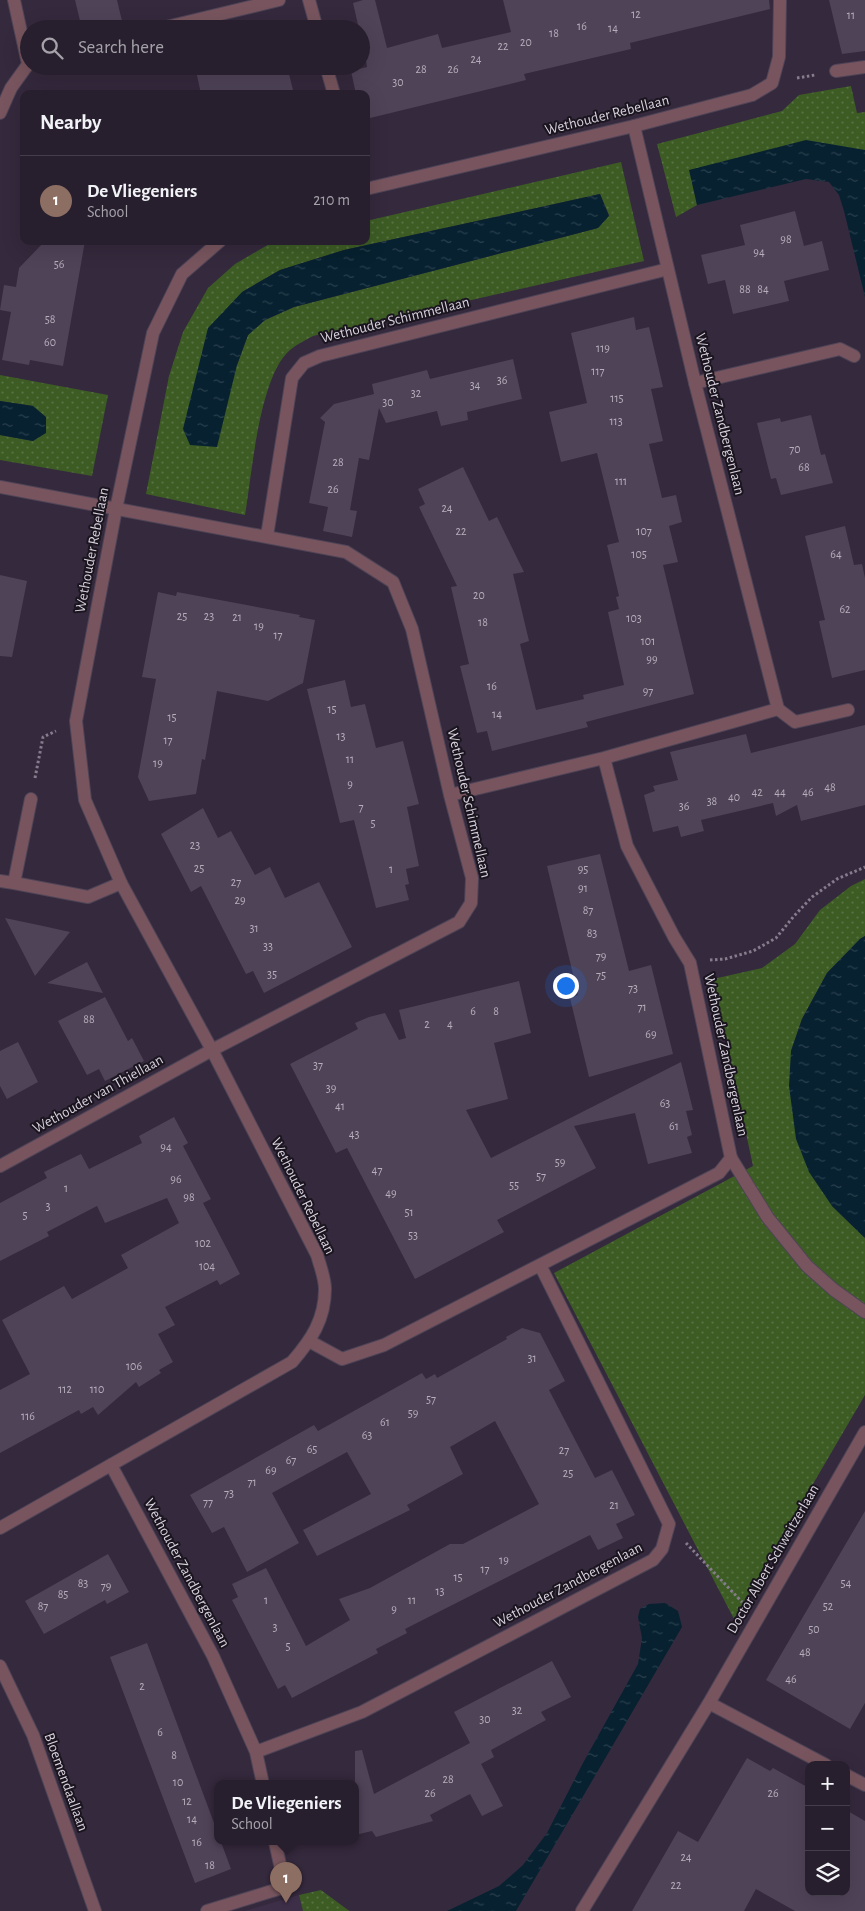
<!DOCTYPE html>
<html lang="en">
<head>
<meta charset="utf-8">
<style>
	:root { --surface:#281f2e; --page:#342c3a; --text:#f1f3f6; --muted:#a5a2aa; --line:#443d4a; --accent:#bbaaf6 }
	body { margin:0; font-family:"Alegreya Sans",sans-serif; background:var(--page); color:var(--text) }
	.controls { position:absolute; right:15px; bottom:15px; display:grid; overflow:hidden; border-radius:10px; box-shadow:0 5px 20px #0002 }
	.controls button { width:45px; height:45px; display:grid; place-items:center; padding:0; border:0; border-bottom:1px solid var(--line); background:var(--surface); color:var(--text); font:25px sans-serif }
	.you { position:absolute; left:565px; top:985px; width:18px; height:18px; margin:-12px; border:4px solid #fff; border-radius:50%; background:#1a73e8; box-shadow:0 0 0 8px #1a73e833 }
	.badge { display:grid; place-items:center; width:32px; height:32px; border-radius:50%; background:var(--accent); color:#fff; font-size:16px; font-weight:700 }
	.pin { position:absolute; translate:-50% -41px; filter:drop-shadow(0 1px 2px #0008) }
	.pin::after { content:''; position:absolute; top:26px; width:18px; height:15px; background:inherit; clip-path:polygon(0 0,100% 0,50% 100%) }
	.popup { position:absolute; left:214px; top:1780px; width:145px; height:65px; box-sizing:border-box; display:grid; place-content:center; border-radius:10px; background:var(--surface); filter:drop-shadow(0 1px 4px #0005); font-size:16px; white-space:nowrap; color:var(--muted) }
	.popup b { font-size:19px; color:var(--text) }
	.popup::after { content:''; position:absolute; left:50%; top:100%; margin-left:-10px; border:10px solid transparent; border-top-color:var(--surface) }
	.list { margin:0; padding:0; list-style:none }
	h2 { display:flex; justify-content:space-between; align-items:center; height:65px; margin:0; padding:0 20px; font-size:21px }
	h2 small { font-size:16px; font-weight:400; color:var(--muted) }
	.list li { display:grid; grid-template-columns:32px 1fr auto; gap:15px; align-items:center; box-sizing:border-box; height:90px; padding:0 20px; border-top:1px solid var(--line) }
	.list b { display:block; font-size:19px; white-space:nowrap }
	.list p { margin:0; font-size:16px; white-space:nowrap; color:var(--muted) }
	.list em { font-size:16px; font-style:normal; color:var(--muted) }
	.icon { flex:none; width:28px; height:28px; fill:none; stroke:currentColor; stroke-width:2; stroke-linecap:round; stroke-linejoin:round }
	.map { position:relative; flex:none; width:865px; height:1911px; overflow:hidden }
	.search { position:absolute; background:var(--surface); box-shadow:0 5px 20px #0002; left:20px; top:20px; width:350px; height:55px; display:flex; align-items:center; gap:12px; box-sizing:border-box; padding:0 18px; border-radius:28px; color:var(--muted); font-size:19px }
	.panel { position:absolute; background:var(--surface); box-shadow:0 5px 20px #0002; left:20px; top:90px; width:350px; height:155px; border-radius:10px }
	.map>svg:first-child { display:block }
	.built { fill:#3e2f49 }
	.grass { fill:url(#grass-dots); fill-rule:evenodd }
	.water { fill:url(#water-ripples) }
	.building { fill:#4f4358 }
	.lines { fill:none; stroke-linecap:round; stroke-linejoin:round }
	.service-casing { stroke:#4f4457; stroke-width:14 }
	.pedestrian-casing { stroke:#4f4457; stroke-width:14 }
	.minor-casing { stroke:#4f4457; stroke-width:14 }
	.tertiary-casing { stroke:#4f4457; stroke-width:14 }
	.path { stroke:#867c8d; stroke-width:3; stroke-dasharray:2.5 2.5; stroke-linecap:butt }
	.service { stroke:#78555e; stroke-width:12 }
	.pedestrian { stroke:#78555e; stroke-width:12 }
	.minor { stroke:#78555e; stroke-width:12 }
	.tertiary { stroke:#78555e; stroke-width:12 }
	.labels { text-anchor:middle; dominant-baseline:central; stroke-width:4; stroke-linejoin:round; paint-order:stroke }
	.number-label { font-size:12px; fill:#b6aebc }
	.street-label { font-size:15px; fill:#d8d1de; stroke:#1a151e }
</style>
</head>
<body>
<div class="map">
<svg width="865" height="1911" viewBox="0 0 865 1911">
	<defs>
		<pattern id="grass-dots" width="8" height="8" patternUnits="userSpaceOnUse" patternTransform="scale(1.25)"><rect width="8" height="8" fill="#3c5c24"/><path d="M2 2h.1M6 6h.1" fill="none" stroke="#577243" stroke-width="1.8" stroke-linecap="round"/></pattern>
		<pattern id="water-ripples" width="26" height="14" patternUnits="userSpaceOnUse" patternTransform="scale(1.25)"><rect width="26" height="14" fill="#072130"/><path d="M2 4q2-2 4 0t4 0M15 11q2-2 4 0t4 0" fill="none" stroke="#2a404e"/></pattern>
	</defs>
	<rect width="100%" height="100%" fill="#35293d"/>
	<path class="built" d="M299,1895L303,1911H245Z"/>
	<path class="grass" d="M851,86L857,113L865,112V150L690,170L697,205L676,217L657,144L782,111L799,95Z
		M621,162L644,261L313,336C306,340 297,344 290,350C259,376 252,475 245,515L146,494L169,376L183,332L208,288L235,264L271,243L279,241H366V221ZM600,194L609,215L598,228L294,307L265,320L248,335L237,365L242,292L280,270L344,250Z
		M0,375L108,395L92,476L0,460V435L33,441L46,425L33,406L0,401Z
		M865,879V936L860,939L827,973L802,1019L791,1051L832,1206L865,1238V1395L734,1619L554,1273L753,1166L713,979L762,968L795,944L820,910L851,886Z
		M321,1890L348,1910L350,1911H303L299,1895Z"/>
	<path class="water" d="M806,140L865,150V297L844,211L839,195L829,182L806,179L697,205L689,170Z
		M600,194L609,216L598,228L294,307L265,320L248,335L237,365L217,447L190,445L183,429L208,328L242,292L280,270L344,250Z
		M0,401L33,406L46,417V433L33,441L0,435Z
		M865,936V1238L832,1206L809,1172L796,1139L789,1086L791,1051L802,1019L827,973L860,939Z
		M665,1603L678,1611L682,1627L516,1911H447L499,1886L523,1865L547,1833L583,1763L638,1664L642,1638L638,1617L640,1609L649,1604Z"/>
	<path class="building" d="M75,0H117L122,21L92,29H82Z
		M363,0H375L387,48L438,34L442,48L511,32L503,0H769L770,9L630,43L631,49L524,74L526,80L366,119V94H356L351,71L367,67L361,29H359L353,3Z
		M829,0H865V51L842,54Z
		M195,66H287L294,94H201Z
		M795,211L804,246L822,241L829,270L784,281L789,301L733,314L725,280L708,284L701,255L745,245L740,225Z
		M45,241H85L63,366L30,360L29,365L2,360L11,312L0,310L4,285L16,287L19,268Z
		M634,317L636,330L649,327L663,387L651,389L663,441L649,444L662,498L676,495L682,522L669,526L678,562L663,565L694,694L586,722L588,727L492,751L487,731L477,733L460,666L469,664L451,587L457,586L419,507L425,504L418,489L463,467L489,521L497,517L524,572L513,574L529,641L520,644L536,710L584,699L583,695L624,685L608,612L619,609L616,597L619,596L607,545L619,542L597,453L561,462L549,412L587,403L571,333Z
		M513,359L522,399L467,412L468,420L441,426L437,411L386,423L379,408L369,460L359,458L350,510L357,511L352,537L323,531L328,507L309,503L325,422L320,418L334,404L374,394L372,384L427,370L430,379Z
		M811,415L821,455L825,454L833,483L781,495L776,478L771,479L757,423L780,418L781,422Z
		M845,526L854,565L862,564L865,578V670L832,678L820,626L819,621L825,620L805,536Z
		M0,575L27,581L12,657L0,656Z
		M158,592L176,596L177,592L300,615L299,617L315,620L303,683L268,701L217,691L205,760L202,759L196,794L149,801L138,777L156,679L142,677Z
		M345,680L351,707L365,704L376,748L403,741L419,804L407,807L419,866L406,869L409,884L405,885L409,900L376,908L354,820L340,823L307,689Z
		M865,725V805L801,821L797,805L776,816L773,803L701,820L704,831L681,837L678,826L653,832L644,795L655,791L653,786L678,780L670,752L746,734L751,753Z
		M203,808L218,838L231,831L255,875L270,867L285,898L319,882L352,947L264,993L253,971L246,974L201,886L191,892L161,834Z
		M600,854L629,971L651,965L673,1054L589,1077L570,998L578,995L547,866Z
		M5,918L43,926L70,932L35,976Z
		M87,962L103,993L47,983Z
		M519,981L531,1033L494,1043L508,1099L466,1110L491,1158L681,1062L693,1110L686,1111L692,1135L687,1137L692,1153L648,1164L635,1113L574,1126L596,1168L497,1220L504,1232L415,1279L347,1148L336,1153L290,1064L358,1029L355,1023L369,1017L385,1013L399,1040L406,1038L399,1010Z
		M105,997L128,1041L132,1038L144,1061L105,1081L99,1069L87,1075L58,1021Z
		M18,1042L38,1082L7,1099L0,1086V1051Z
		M174,1117L188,1143L183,1146L211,1199L203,1203L240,1274L220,1285L217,1280L165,1307L175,1325L158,1334L173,1362L159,1370L161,1373L139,1387L136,1382L98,1415L93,1407L81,1414L79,1410L0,1453V1390L30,1374L2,1320L64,1286L72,1299L128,1268L121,1255L179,1223L167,1198L105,1223L97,1206L47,1232L49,1236L0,1261V1203L47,1178L44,1172L81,1154L89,1169L142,1143L139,1136Z
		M522,1328L540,1333L565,1381L549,1390L595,1478L612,1470L635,1515L616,1524L623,1538L598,1550L590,1535L405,1629L407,1633L376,1649L378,1653L292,1698L285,1685L278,1689L232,1600L238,1597L232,1584L266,1568L306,1646L350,1620L339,1599L370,1588L450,1544H463L539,1504L495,1421L450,1447L463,1474L407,1505L410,1510L317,1556L303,1530L371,1494L347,1452L272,1493L299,1543L247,1572L224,1527L212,1533L190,1495L314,1425L318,1431L422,1373L426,1379L435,1374L437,1378L507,1339L506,1337Z
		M865,1511V1703L850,1729L766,1680Z
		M108,1554L129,1592L107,1604L105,1600L44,1634L25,1601Z
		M147,1643L217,1831V1842H221L231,1869L195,1883L110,1657Z
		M552,1661L571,1697L541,1712L546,1720L491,1750L494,1757L481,1764L503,1806L482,1816L470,1794L430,1815L433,1821L376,1837L372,1831L355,1835V1751L362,1750L374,1794L470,1743L454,1712Z
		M747,1758L770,1771L773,1768L809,1788V1892H846V1810L865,1821V1911H795L756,1889L744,1911H632L678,1831L698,1842Z"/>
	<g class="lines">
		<g class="service-casing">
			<path id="service" d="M695,383L840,349L854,356"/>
		</g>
		<g class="pedestrian-casing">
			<path id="pedestrian" d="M731,1158L768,1218L807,1266L834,1290L865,1312
				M207,1911L285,1887"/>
		</g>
		<g class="minor-casing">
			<path id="minor" d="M14,0L28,64
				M309,0L317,29
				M158,29L279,0
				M326,66L334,94
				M836,71L865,67
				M0,113L11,88L29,63
				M634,126L695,383L778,709
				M0,487L346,552L393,582L412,629L450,795L472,878L471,903L459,922L212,1050L0,1166
				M267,536L292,378L304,363L320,356L668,269
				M450,795L604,758L778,709L795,722L848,710
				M31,799L14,883L88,897L121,883
				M0,881L14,883
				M309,1341L342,1359L384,1345L719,1173L731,1158L690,963L674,937L627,846L604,758
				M111,1465L213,1656L256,1752L263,1784
				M0,1666L33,1735L95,1911
				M709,1703L826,1765
				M256,1752L362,1712L653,1560L662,1549L669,1524L540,1265
				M846,1775L865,1785
				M275,1842L285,1887
				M582,1911L709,1703L865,1432"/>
		</g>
		<g class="tertiary-casing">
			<path id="tertiary" d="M366,189L634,126L752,95L772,83L779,57L780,0
				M0,1528L292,1362C311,1340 325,1320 325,1289C325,1278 320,1266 317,1255L212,1050L121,883L85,800L76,721L116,509L153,333L182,274L220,241"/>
		</g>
		<path class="path" d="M797,78L815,75
			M35,778L43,737L56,731
			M710,960L725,959L753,951L776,938L794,916L812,897L837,879L865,867
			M686,1543L742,1602"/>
		<use href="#service" class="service"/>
		<use href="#pedestrian" class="pedestrian"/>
		<use href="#minor" class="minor"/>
		<use href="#tertiary" class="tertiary"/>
	</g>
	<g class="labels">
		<g class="number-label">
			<text x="636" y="14">12</text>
			<text x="851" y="15">11</text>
			<text x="582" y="26">16</text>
			<text x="613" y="28">14</text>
			<text x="554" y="33">18</text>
			<text x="526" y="42">20</text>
			<text x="503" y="46">22</text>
			<text x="476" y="59">24</text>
			<text x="421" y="69">28</text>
			<text x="453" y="69">26</text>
			<text x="398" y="82">30</text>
			<text x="786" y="239">98</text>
			<text x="759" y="252">94</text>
			<text x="59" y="264">56</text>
			<text x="745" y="289">88</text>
			<text x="763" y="289">84</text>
			<text x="50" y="319">58</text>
			<text x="50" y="342">60</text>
			<text x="603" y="348">119</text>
			<text x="598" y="371">117</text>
			<text x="502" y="380">36</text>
			<text x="475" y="385">34</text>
			<text x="416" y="393">32</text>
			<text x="617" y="398">115</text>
			<text x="388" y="402">30</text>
			<text x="616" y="421">113</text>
			<text x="795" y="449">70</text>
			<text x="338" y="462">28</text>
			<text x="804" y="467">68</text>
			<text x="621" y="481">111</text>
			<text x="333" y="489">26</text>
			<text x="447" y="508">24</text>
			<text x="461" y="531">22</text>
			<text x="644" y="531">107</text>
			<text x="639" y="554">105</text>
			<text x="836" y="554">64</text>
			<text x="479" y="595">20</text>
			<text x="845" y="609">62</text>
			<text x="182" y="616">25</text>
			<text x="209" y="616">23</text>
			<text x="237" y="617">21</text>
			<text x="634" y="618">103</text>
			<text x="483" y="622">18</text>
			<text x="259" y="626">19</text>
			<text x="278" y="635">17</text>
			<text x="648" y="641">101</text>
			<text x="652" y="659">99</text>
			<text x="492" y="686">16</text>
			<text x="648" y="691">97</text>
			<text x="332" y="709">15</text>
			<text x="497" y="714">14</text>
			<text x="172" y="717">15</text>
			<text x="341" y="736">13</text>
			<text x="168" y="740">17</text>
			<text x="350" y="759">11</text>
			<text x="158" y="763">19</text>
			<text x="350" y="784">9</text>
			<text x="830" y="787">48</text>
			<text x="757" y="792">42</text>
			<text x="780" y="792">44</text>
			<text x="808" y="792">46</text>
			<text x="734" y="797">40</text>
			<text x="712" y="801">38</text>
			<text x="684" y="806">36</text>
			<text x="361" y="807">7</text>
			<text x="373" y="823">5</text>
			<text x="195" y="845">23</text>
			<text x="199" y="868">25</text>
			<text x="391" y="869">1</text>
			<text x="583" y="869">95</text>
			<text x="236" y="882">27</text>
			<text x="583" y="888">91</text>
			<text x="240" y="900">29</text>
			<text x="588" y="910">87</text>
			<text x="254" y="928">31</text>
			<text x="592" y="933">83</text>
			<text x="268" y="946">33</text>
			<text x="601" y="956">79</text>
			<text x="272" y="974">35</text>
			<text x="601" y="975">75</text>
			<text x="633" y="988">73</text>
			<text x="642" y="1007">71</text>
			<text x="473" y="1011">6</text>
			<text x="496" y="1011">8</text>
			<text x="89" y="1019">88</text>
			<text x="427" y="1024">2</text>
			<text x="450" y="1024">4</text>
			<text x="651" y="1034">69</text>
			<text x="318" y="1065">37</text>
			<text x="331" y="1088">39</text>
			<text x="665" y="1103">63</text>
			<text x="340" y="1106">41</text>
			<text x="674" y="1126">61</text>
			<text x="354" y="1134">43</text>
			<text x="166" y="1147">94</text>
			<text x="560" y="1162">59</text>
			<text x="377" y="1170">47</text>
			<text x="541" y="1176">57</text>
			<text x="176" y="1179">96</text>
			<text x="514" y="1185">55</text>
			<text x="66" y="1188">1</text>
			<text x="391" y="1193">49</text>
			<text x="189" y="1197">98</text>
			<text x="48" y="1206">3</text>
			<text x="409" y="1212">51</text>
			<text x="25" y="1215">5</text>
			<text x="413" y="1235">53</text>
			<text x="203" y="1243">102</text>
			<text x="207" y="1266">104</text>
			<text x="532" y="1358">31</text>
			<text x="134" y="1366">106</text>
			<text x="65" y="1389">112</text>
			<text x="97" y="1389">110</text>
			<text x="431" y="1399">57</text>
			<text x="413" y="1413">59</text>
			<text x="28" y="1416">116</text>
			<text x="385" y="1422">61</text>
			<text x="367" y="1435">63</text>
			<text x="312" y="1449">65</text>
			<text x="564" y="1450">27</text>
			<text x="291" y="1460">67</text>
			<text x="271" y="1470">69</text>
			<text x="568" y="1473">25</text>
			<text x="252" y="1482">71</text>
			<text x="229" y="1493">73</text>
			<text x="208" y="1502">77</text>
			<text x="614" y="1505">21</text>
			<text x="504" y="1560">19</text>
			<text x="485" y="1569">17</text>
			<text x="458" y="1577">15</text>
			<text x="83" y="1583">83</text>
			<text x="846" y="1583">54</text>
			<text x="106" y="1586">79</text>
			<text x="440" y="1591">13</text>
			<text x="63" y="1594">85</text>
			<text x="266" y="1600">1</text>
			<text x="412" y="1600">11</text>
			<text x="43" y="1606">87</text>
			<text x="828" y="1606">52</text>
			<text x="394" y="1609">9</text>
			<text x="275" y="1627">3</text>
			<text x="814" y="1629">50</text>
			<text x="288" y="1646">5</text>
			<text x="805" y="1652">48</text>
			<text x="791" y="1679">46</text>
			<text x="142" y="1686">2</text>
			<text x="517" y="1710">32</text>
			<text x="485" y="1719">30</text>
			<text x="160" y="1732">6</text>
			<text x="174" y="1755">8</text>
			<text x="448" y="1779">28</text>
			<text x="178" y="1782">10</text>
			<text x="430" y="1793">26</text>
			<text x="773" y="1793">26</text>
			<text x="187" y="1801">12</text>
			<text x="192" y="1819">14</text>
			<text x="197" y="1842">16</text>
			<text x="686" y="1857">24</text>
			<text x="210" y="1865">18</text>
			<text x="676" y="1885">22</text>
		</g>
		<g class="street-label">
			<text transform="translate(607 115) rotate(-14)">Wethouder Rebellaan</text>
			<text transform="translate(395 320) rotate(-14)">Wethouder Schimmellaan</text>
			<text transform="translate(720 414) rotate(76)">Wethouder Zandbergenlaan</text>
			<text transform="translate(92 550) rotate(-79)">Wethouder Rebellaan</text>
			<text transform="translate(469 803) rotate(77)">Wethouder Schimmellaan</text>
			<text transform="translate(726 1055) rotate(78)">Wethouder Zandbergenlaan</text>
			<text transform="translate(98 1094) rotate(-29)">Wethouder van Thiellaan</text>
			<text transform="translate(303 1196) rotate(64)">Wethouder Rebellaan</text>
			<text transform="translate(773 1559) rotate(-60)">Doctor Albert Schweitzerlaan</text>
			<text transform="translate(187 1573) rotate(62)">Wethouder Zandbergenlaan</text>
			<text transform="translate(568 1585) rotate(-28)">Wethouder Zandbergenlaan</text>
			<text transform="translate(66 1782) rotate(70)">Bloemendaallaan</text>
		</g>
	</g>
</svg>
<div class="controls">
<button>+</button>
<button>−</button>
<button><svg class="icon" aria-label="layers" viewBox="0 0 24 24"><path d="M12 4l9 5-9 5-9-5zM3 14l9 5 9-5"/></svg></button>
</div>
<div class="you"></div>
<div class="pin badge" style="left:286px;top:1903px;background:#8d6e63">1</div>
<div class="popup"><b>De Vliegeniers</b>School</div>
<div class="search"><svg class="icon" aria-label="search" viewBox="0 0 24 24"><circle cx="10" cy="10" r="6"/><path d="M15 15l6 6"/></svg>Search here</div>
<section class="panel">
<h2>Nearby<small></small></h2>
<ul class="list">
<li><span class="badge" style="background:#8d6e63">1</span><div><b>De Vliegeniers</b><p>School</p></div><em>210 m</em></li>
</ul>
</section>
</div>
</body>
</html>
